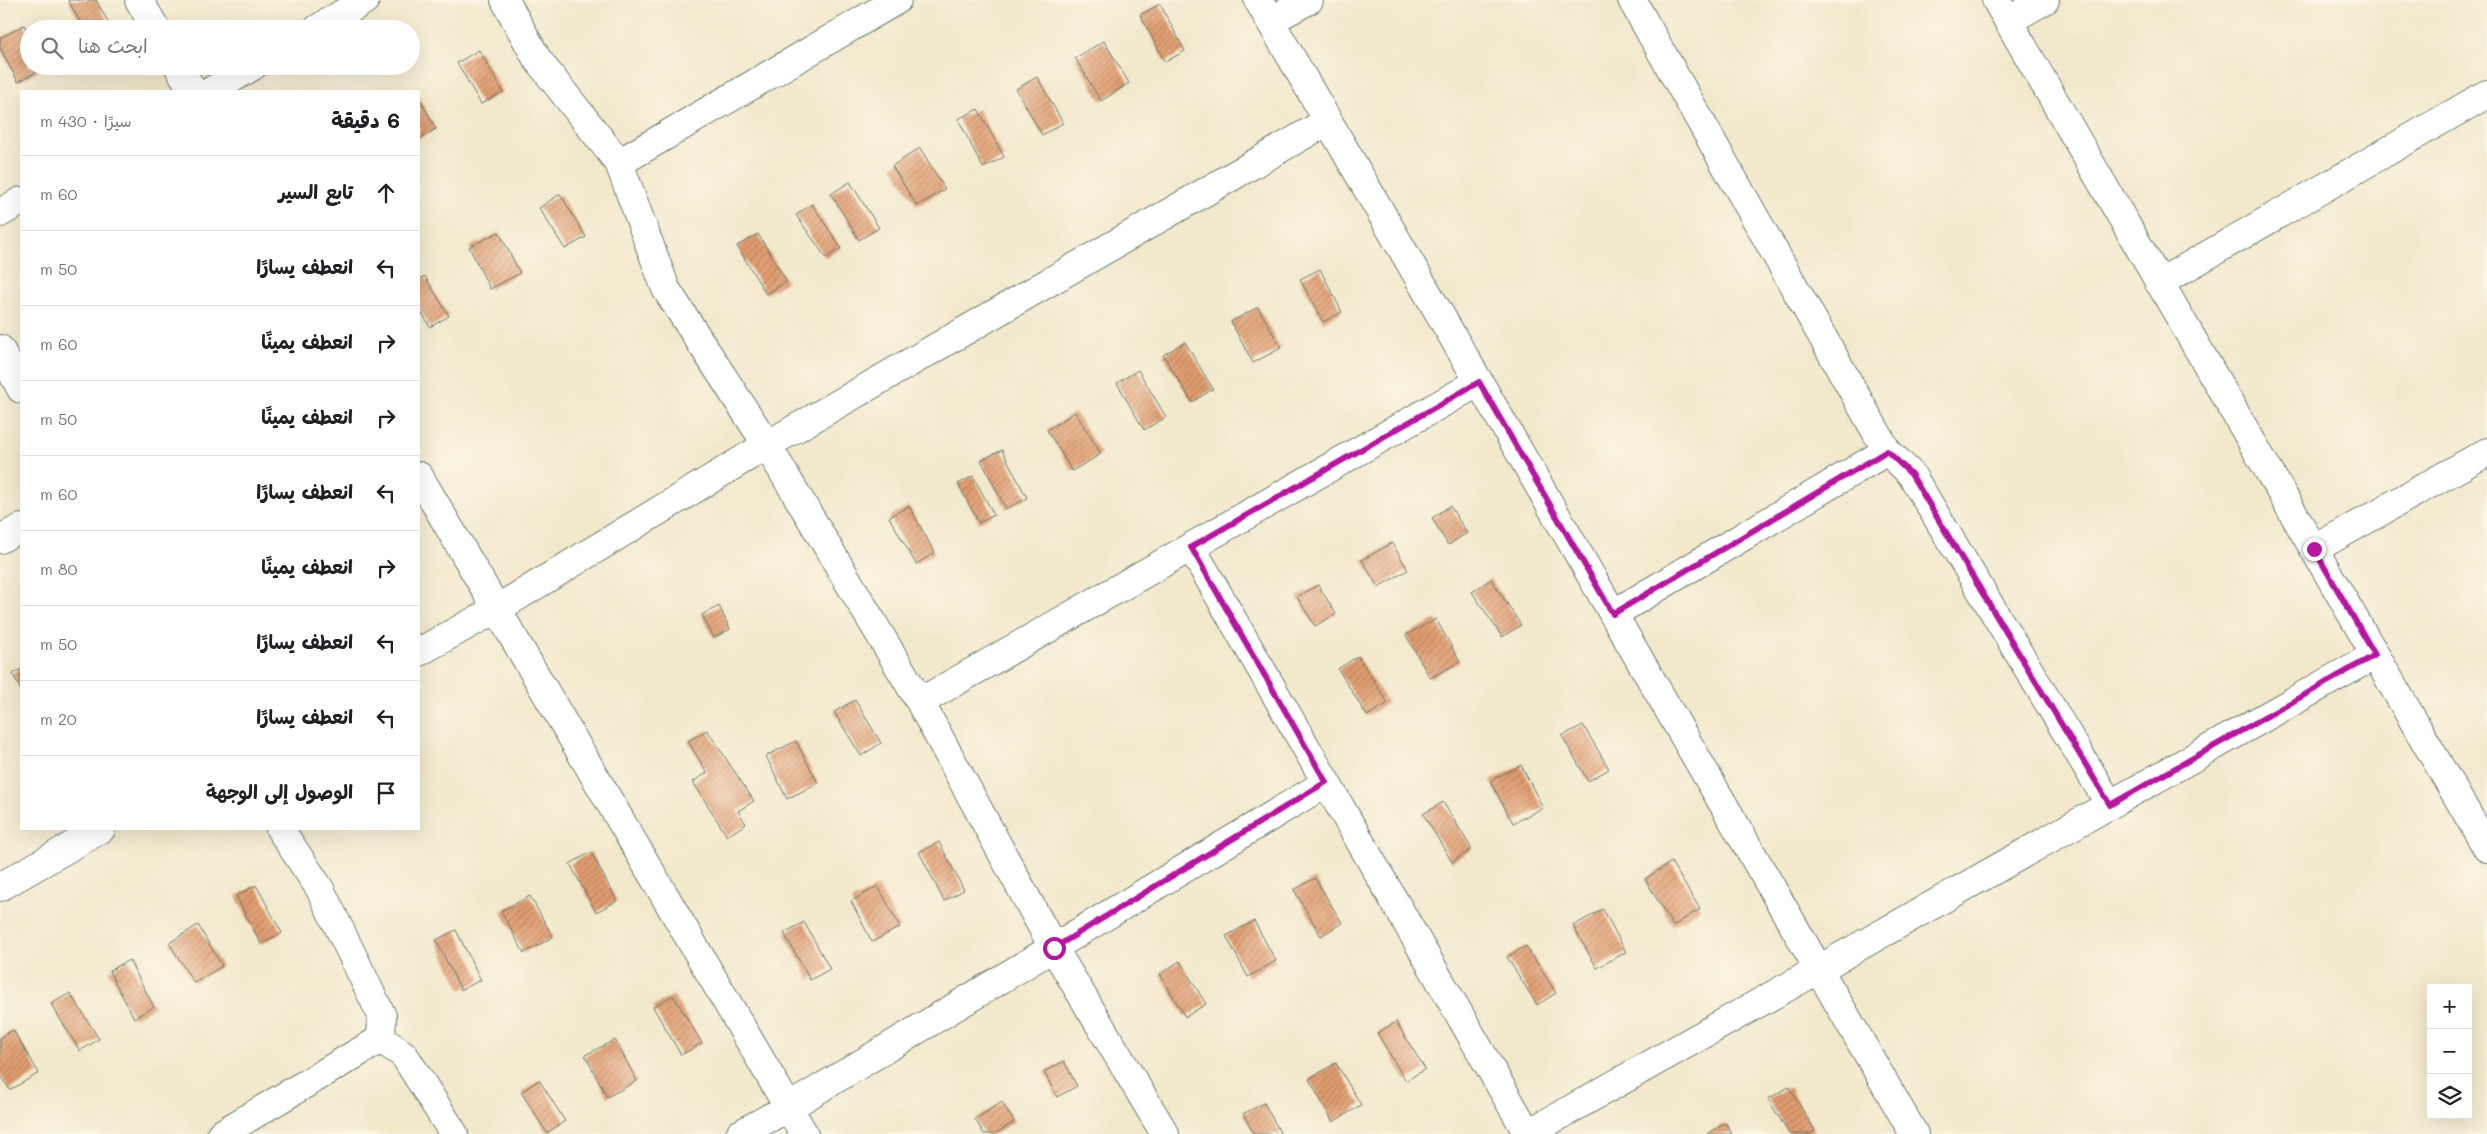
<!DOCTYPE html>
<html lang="ar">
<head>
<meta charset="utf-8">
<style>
	:root { --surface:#fff; --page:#f2f2f2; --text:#202124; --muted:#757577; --line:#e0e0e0 }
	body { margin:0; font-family:Mali,"Playpen Sans Arabic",sans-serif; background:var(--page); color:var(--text); direction:rtl }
	.controls { position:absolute; right:15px; bottom:15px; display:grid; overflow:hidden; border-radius:0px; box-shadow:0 5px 20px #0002 }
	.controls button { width:45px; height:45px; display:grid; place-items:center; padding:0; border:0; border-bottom:1px solid var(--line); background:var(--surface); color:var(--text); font:25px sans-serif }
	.stop { position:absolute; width:15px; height:15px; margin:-11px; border:4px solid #b5179e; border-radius:50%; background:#fff }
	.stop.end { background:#b5179e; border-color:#fff; box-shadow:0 1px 5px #0008 }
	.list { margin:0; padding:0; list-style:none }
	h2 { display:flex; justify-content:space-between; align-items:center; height:65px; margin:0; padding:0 20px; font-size:21px }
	h2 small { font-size:16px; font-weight:400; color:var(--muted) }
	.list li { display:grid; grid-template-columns:32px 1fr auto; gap:15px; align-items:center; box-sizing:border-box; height:75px; padding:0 20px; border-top:1px solid var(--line) }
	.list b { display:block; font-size:19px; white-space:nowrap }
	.list em { font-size:16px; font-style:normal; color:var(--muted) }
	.icon { flex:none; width:28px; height:28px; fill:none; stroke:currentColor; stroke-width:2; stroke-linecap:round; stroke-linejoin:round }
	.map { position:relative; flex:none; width:2487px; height:1134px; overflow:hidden; direction:ltr }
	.search { position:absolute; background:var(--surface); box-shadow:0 5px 20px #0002; left:20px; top:20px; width:400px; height:55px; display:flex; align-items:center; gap:12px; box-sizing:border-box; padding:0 18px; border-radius:28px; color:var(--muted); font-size:19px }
	.panel { position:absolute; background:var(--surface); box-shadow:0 5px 20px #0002; left:20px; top:90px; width:400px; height:740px; border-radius:0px; direction:rtl }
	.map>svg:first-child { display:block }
	.building { fill:url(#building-hatch) }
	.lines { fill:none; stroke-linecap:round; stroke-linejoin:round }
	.street-casing { stroke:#697969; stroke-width:30 }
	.street { stroke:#fff; stroke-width:28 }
	.route { stroke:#b5179e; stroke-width:6 }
</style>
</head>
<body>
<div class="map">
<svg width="2487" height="1134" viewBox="0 0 2487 1134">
	<defs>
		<pattern id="building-hatch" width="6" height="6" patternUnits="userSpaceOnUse" patternTransform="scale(1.25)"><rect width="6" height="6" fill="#e19c6f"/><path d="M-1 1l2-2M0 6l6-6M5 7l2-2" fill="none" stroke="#b6805c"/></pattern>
	</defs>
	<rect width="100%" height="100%" fill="#fcf5e5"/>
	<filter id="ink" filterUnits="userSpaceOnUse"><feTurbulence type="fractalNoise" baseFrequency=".02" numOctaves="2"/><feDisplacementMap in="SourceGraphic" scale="10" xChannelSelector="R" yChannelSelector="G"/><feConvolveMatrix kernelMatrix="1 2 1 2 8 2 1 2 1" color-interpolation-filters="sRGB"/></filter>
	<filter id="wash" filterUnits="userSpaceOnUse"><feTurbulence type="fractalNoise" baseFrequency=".0096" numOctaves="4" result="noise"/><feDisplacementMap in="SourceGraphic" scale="20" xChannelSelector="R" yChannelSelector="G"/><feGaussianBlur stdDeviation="1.12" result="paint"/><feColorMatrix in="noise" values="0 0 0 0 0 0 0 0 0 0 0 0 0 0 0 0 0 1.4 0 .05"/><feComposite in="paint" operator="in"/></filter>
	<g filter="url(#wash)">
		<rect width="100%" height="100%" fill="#f2e8cc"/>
		<g id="blocks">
			<path class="building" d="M68,0H96L112,29H84Z
				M1160,4L1185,51L1165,62L1140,15Z
				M24,25L29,34V66H47L18,82L0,48V38Z
				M1104,41L1129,83L1101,101L1075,58Z
				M479,50L503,92L481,104L457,63Z
				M1037,77L1063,123L1042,135L1016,89Z
				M419,97L436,129L419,139Z
				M978,109L1004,157L983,168L958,119Z
				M920,148L945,189L917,206L892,166Z
				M850,182L879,228L859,240L831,194Z
				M560,194L586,237L565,249L539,208Z
				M812,204L841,248L826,258L796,215Z
				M499,232L520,273L490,289L469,247Z
				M758,234L787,282L766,294L737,246Z
				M1320,269L1342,312L1323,322L1300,279Z
				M425,276L449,316L430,327L419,308V279Z
				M1258,307L1281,348L1253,363L1231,322Z
				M1185,342L1213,389L1192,402L1163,355Z
				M1138,370L1166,417L1144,430L1117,383Z
				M1075,412L1101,454L1072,471L1047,430Z
				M1002,450L1027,498L1006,509L981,460Z
				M973,476L994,515L979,523L958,484Z
				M909,506L935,553L916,564L889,517Z
				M1450,506L1467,533L1448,545L1432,518Z
				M1392,543L1408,570L1378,587L1362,560Z
				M1491,579L1521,625L1502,637L1472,592Z
				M1318,585L1336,614L1315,626L1297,597Z
				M719,606L730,629L714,638L702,615Z
				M1436,619L1460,662L1430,678L1406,635Z
				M1358,656L1388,703L1367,716L1338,669Z
				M21,669V690L13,674Z
				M855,700L881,743L861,756L834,712Z
				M1583,725L1609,769L1588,781L1562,736Z
				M707,730L754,801L738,811L746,824L727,836L693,782L707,773L688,741Z
				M796,741L818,783L787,799L766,756Z
				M1521,765L1543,808L1513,823L1490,781Z
				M1443,802L1472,849L1452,862L1423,814Z
				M939,842L964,890L944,901L919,852Z
				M591,852L617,901L596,912L570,864Z
				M1671,862L1700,909L1673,926L1645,879Z
				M1315,878L1342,923L1321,936L1294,890Z
				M256,885L282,933L261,944L236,896Z
				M878,886L900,927L872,942L851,901Z
				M530,896L553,937L524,953L501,911Z
				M1603,909L1626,952L1597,968L1573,926Z
				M1254,921L1276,961L1248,977L1226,936Z
				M804,922L830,969L810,980L784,933Z
				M198,925L222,966L194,983L169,943Z
				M456,930L481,980L461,990L436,940Z
				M1526,946L1556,993L1537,1005L1507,957Z
				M129,960L154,1007L134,1018L109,971Z
				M1180,961L1206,1004L1185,1017L1160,974Z
				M70,993L99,1039L80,1051L51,1004Z
				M673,995L702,1043L681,1055L653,1007Z
				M1396,1022L1425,1069L1406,1081L1377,1033Z
				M13,1030L39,1073L10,1090L0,1074V1038Z
				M615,1040L637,1081L607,1097L585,1055Z
				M1064,1061L1077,1086L1057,1097L1044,1072Z
				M1336,1063L1361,1105L1333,1122L1309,1079Z
				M539,1080L565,1121L547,1133L521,1092Z
				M1789,1087L1815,1131L1809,1134H1789L1768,1099Z
				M1002,1102L1014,1122L995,1134H984L975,1119Z
				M1264,1103L1281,1134H1254L1243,1114Z
				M1726,1123L1732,1134H1707Z"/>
		</g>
	</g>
	<g filter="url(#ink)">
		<use href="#blocks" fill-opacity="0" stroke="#697969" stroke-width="1"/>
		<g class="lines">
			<g class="street-casing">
				<path id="street" d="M139,0L156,29
					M505,0L537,59L619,163L666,289L767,445L920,702L1053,947L1165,1134
					M1258,0L1914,1134
					M1632,0L1887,451L1911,474L2110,805
					M1996,0L2487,848
					M1270,21L1309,0
					M2008,21L2045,0
					M317,29L365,0
					M178,66L193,91
					M211,91L253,66
					M619,163L897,0
					M0,213L21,201
					M2159,283L2487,94
					M0,349L21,389
					M419,476L804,1134
					M0,539L21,528
					M1191,547L1528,1134
					M2314,549L2487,452
					M1613,614L1887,451
					M419,652L500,607L767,445L1328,121
					M920,702L1479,382
					M280,829L320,889L382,1016L381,1039
					M0,887L101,829
					M381,1039L404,1055L454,1134
					M221,1134L381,1039
					M740,1134L791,1106L1326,783
					M1527,1134L2375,655"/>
			</g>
			<use href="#street" class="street"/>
		</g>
	</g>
	<g class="lines" filter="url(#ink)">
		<path class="route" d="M1054,948L1326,782L1191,547L1479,382L1613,614L1887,451L1911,474L2110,805L2375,655L2314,549"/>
	</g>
</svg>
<div class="controls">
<button>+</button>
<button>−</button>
<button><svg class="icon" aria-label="layers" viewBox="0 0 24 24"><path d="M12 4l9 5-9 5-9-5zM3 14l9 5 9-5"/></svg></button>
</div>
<div class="stop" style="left:1054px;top:948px"></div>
<div class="stop end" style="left:2314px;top:549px"></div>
<div class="search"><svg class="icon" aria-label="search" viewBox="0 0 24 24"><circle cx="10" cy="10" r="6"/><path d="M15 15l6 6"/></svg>ابحث هنا</div>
<section class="panel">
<h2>6 دقيقة<small>سيرًا · 430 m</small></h2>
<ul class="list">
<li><svg class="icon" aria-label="ahead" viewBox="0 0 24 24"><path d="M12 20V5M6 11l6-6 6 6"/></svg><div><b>تابع السير</b></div><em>60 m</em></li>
<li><svg class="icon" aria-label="left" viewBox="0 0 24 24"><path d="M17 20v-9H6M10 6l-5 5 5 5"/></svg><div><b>انعطف يسارًا</b></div><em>50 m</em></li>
<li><svg class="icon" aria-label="right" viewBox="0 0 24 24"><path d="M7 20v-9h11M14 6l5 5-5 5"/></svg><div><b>انعطف يمينًا</b></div><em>60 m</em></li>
<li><svg class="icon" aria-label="right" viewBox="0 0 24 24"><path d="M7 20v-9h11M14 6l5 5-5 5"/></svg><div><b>انعطف يمينًا</b></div><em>50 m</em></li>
<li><svg class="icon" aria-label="left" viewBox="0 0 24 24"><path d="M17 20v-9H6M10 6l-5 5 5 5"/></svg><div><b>انعطف يسارًا</b></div><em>60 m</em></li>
<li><svg class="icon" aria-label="right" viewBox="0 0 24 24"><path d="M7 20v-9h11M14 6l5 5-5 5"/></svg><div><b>انعطف يمينًا</b></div><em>80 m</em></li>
<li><svg class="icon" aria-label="left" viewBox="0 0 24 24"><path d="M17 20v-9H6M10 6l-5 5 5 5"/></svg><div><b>انعطف يسارًا</b></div><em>50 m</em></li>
<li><svg class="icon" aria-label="left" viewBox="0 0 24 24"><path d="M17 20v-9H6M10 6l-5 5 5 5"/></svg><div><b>انعطف يسارًا</b></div><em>20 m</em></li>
<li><svg class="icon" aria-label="arrive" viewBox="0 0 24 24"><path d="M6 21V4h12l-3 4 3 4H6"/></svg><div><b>الوصول إلى الوجهة</b></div></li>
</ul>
</section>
</div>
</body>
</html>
